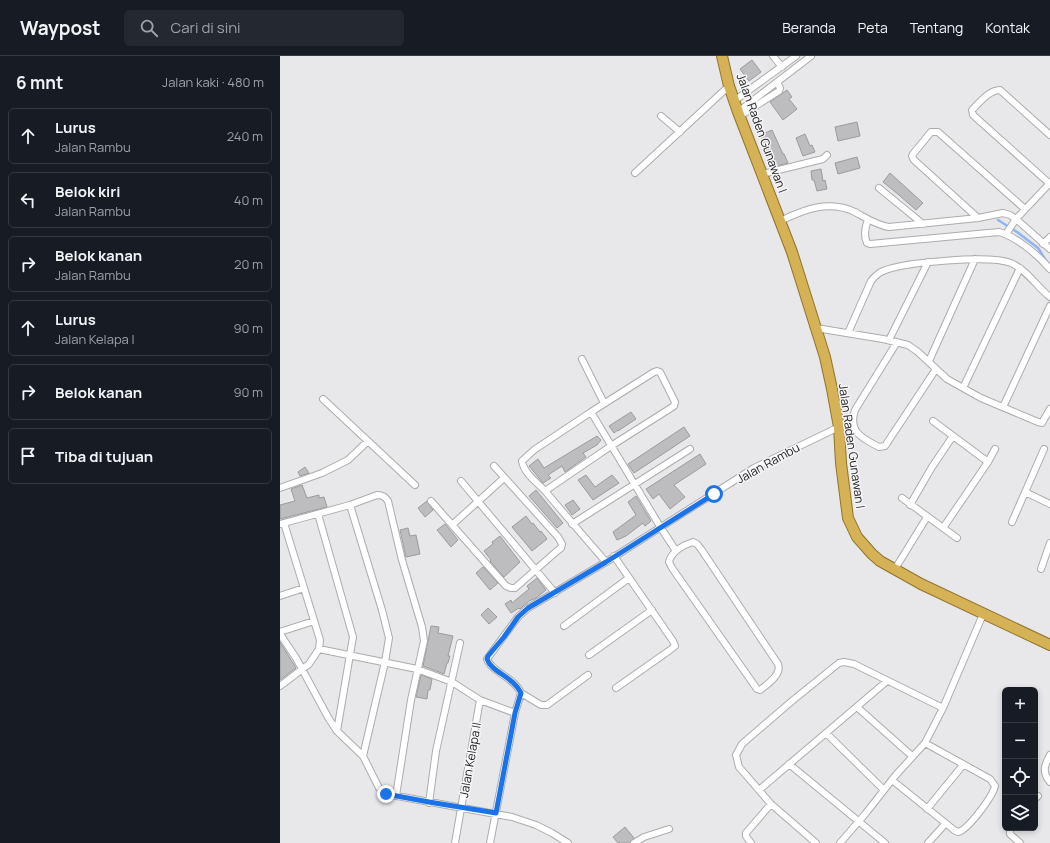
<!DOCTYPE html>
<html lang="id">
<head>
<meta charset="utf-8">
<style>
	:root { --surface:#171b24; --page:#242831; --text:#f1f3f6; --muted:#9ea1a6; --line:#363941 }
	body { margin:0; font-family:Manrope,sans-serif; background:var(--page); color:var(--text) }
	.controls { position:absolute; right:12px; bottom:12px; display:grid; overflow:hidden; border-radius:6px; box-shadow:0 2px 6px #0003 }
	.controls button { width:36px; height:36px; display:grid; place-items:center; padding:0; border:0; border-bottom:1px solid var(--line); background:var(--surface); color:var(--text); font:20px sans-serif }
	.stop { position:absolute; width:12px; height:12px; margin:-9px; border:3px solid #1a73e8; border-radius:50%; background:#fff }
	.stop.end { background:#1a73e8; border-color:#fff; box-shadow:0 1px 4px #0008 }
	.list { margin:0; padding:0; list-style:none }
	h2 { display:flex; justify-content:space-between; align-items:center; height:52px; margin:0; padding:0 16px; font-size:17px }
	h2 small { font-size:13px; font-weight:400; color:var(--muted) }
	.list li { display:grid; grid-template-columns:26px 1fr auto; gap:12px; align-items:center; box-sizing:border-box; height:56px; margin:0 8px 8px; padding:0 8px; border:1px solid var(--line); border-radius:6px }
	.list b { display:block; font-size:15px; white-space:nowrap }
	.list p { margin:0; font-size:13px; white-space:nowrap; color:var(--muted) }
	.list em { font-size:13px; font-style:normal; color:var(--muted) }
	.icon { flex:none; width:22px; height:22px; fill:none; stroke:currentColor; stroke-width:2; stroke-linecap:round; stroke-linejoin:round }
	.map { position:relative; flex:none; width:770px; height:787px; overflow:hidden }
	header { display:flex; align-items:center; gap:24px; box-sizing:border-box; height:56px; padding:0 20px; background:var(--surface); border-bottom:1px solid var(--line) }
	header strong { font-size:19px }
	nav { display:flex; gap:22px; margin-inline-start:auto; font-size:14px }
	.search { width:280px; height:36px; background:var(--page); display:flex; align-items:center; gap:10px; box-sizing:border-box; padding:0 14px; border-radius:6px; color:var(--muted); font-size:15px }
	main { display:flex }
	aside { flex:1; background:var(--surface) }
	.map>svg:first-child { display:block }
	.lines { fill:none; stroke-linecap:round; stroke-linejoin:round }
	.stream { stroke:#8eb3f6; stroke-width:2.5 }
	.building { fill:#bdbdc0; stroke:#9b9b9e }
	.minor-casing { stroke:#acacae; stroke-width:8 }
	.trunk-casing { stroke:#907329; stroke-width:12 }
	.minor { stroke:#fff; stroke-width:6 }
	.trunk { stroke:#d6b256; stroke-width:10 }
	.route { stroke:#1a73e8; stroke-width:5 }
	.labels { text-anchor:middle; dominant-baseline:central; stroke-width:3; stroke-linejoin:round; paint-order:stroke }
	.street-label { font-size:12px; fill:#232324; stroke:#f5f5f8 }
</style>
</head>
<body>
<header>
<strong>Waypost</strong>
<div class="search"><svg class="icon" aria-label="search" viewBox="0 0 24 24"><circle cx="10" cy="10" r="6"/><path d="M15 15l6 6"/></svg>Cari di sini</div>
<nav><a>Beranda</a><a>Peta</a><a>Tentang</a><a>Kontak</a></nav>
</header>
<main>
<aside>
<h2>6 mnt<small>Jalan kaki · 480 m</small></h2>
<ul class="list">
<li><svg class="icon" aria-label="ahead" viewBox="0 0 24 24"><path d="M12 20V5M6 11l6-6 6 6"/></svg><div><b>Lurus</b><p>Jalan Rambu</p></div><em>240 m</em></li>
<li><svg class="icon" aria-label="left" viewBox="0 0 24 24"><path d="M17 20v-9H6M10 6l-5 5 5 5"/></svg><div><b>Belok kiri</b><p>Jalan Rambu</p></div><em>40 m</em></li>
<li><svg class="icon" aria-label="right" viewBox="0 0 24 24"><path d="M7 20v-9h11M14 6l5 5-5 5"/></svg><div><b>Belok kanan</b><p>Jalan Rambu</p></div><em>20 m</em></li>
<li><svg class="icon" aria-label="ahead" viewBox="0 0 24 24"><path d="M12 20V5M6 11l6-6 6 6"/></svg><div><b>Lurus</b><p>Jalan Kelapa I</p></div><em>90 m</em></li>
<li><svg class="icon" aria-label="right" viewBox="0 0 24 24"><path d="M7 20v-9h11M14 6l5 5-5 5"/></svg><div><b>Belok kanan</b></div><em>90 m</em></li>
<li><svg class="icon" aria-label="arrive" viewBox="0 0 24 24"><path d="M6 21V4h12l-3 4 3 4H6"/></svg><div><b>Tiba di tujuan</b></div></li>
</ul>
</aside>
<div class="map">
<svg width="770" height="787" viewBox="0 0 770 787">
	<rect width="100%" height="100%" fill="#e8e8eb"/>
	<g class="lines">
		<path class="stream" d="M718,164L737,176L758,192L767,206"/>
	</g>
	<path class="building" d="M472,4L481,16L469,25L460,13Z
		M507,34L512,41L509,43L517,53L503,64L490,46Z
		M577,66L580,80L558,85L555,71Z
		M492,74L503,98H504L508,107L496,110L493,100L490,101L480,79Z
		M525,78L530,90L532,89L535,96L523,100L516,82Z
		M577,101L580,112L558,118L555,107Z
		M541,113L543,125L545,124L547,133L537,135L534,124H532L531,115Z
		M610,117L643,147L636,154L619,139L603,126Z
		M351,356L356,363L338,375V374L334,377L329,370Z
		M404,371L410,380L354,417L348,408Z
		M317,380L321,384L317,389L303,397L306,401L285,416L282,410L268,419L271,422L263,427L249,410L258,403L264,412Z
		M420,398L426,408L394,429L405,441L390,453L379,438L373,443L366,433Z
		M25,411L29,417L20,420L18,416Z
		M306,419L315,431L332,419L339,427L313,444L298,424Z
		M22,429L27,442L39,439V442L44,441L47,451L0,463V449L15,445L11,433Z
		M256,434L283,467L277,472L249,440Z
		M356,440L371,465L365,470L363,467L346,480L337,484L333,476L356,459L348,446Z
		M293,444L300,453L292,459L285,449Z
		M147,445L153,454L145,461L138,452Z
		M246,460L252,468L253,467L260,476L261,475L267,483L252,495L232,471Z
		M165,468L178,484L171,491L157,474Z
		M128,472L130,480L136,479L140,498L126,501L120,474Z
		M220,480L240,506L224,521L210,505L211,504L204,495L213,488L212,486Z
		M203,511L218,527L210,534L196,517Z
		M257,522L266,534L256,542L249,545L240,553L239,552L231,557L225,548L231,544L232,547L249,533L247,530Z
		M208,552L217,561L209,568L201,559Z
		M151,570L159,571L158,577L173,580L168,600H170L168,607H167L164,618L143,610Z
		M0,586L16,612L0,624Z
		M141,619L152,623L150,634H148L147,643L136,641Z
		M345,771L354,782L350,787H338L333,781Z"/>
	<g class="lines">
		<g class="minor-casing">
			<path id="minor" d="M493,0L502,11
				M454,45L516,0
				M458,56L531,0
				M381,60L400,76
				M460,60L499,35L500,32L497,26
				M770,79L720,34C709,34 699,47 692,54L693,59L770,128
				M355,117L449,30
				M482,118L543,103L547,99
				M599,132L643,168
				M698,162L634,104L632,100L633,98L651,76H658L745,153
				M588,164C585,171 584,180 587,187L590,188L719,176C737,181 758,199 770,213
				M500,165C523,154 549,143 575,156C586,162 596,169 609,171L698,162L723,157L730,159L736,163L770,193
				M726,178L736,163L770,127
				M763,188L770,181
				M536,272L603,283L628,289L638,296L667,323L683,332L701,342L758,366L762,367L770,353
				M568,277L591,225C595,220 598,217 603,215C624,206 710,199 731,207C748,215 756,230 770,241
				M609,284L648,206
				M617,286L575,354C568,375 581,382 599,391L605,390L656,313
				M302,303L324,347
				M649,305L695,203
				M683,332L740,212
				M43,343L135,429
				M723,351L770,250
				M311,356L381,472L396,495
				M653,365L708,406
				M181,425L275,537
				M0,432L42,417L68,404L88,385
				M265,435L331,390L394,350L395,346L380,316L377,315L374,316L311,356L254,394L242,405C244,418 258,427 266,436C286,460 306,483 326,506
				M745,436L770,448
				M622,442L677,482
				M151,445L226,530L231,532H235L277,495L281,492L282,488L278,481L214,410
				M70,449L102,554L109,582L105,606L83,700
				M630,449L652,411L673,380
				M38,458L73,581L57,675
				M732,466L764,393
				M0,468L70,449L97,439C103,439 105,441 108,445L122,504L142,571L144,585L131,644L116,740
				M292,468L410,393
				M172,469L224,422
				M663,472L708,406L715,393
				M413,486L417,488L421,493L498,608C502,618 488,628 480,634L477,633L392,512L389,506C391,496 403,489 413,486Z
				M334,500L393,585L395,590L390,594L336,632
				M615,513L647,461
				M761,513L770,487
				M0,540L24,532
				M284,570L349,522
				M0,576L34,565
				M0,578L16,602L49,663L57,675L83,700L99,732L106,738L232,761L256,769L272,777L288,787
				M39,593L137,613L172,626L200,644L235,657
				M309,599L372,554
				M0,630L29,608L39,593L40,584L4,467
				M241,637L261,649H267L308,619
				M577,651L632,700
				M546,677L604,734
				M770,699C764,710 762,716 770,726
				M509,708L605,787
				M612,724L674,774L678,776C688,774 713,740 715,730L710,723L645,687
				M479,734L607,625
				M755,743L758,740
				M149,747L156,695L180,587
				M647,753L683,709
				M730,772V778L740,787
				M175,787L200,644
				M210,787L235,657L241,637C234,621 211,616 207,603L238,561L248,552L326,506L474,412L559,371
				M354,787L364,781L389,773
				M471,787L466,780V777L491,748
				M536,787L491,748L459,711L456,699L462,688L512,645L559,607L564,606L574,608L663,652
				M560,787L586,757L615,720L645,687L663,652L704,556
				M648,787L665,768"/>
		</g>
		<g class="trunk-casing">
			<path id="trunk" d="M442,0L449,30L458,56L512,196L545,301L552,333L559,371L561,407L568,462L577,481L592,498L600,505L641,528L770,589"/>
		</g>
		<use href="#minor" class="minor"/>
		<use href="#trunk" class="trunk"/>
	</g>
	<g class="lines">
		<path class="route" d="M106,738L149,746L216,757L235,657L241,637C234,621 211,616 207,603L208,600L224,581L238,561L248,552L326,506L434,438"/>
	</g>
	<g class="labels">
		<g class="street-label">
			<text transform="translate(482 77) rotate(70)">Jalan Raden Gunawan I</text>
			<text transform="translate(572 390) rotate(82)">Jalan Raden Gunawan I</text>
			<text transform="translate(488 407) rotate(-29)">Jalan Rambu</text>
			<text transform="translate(190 704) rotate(-80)">Jalan Kelapa II</text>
		</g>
	</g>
</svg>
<div class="controls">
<button>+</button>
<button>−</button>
<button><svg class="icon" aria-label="locate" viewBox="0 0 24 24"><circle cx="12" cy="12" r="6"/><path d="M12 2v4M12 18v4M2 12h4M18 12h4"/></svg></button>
<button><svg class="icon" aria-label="layers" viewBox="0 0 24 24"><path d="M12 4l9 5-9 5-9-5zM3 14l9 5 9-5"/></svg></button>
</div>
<div class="stop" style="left:434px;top:438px"></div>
<div class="stop end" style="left:106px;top:738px"></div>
</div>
</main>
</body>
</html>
